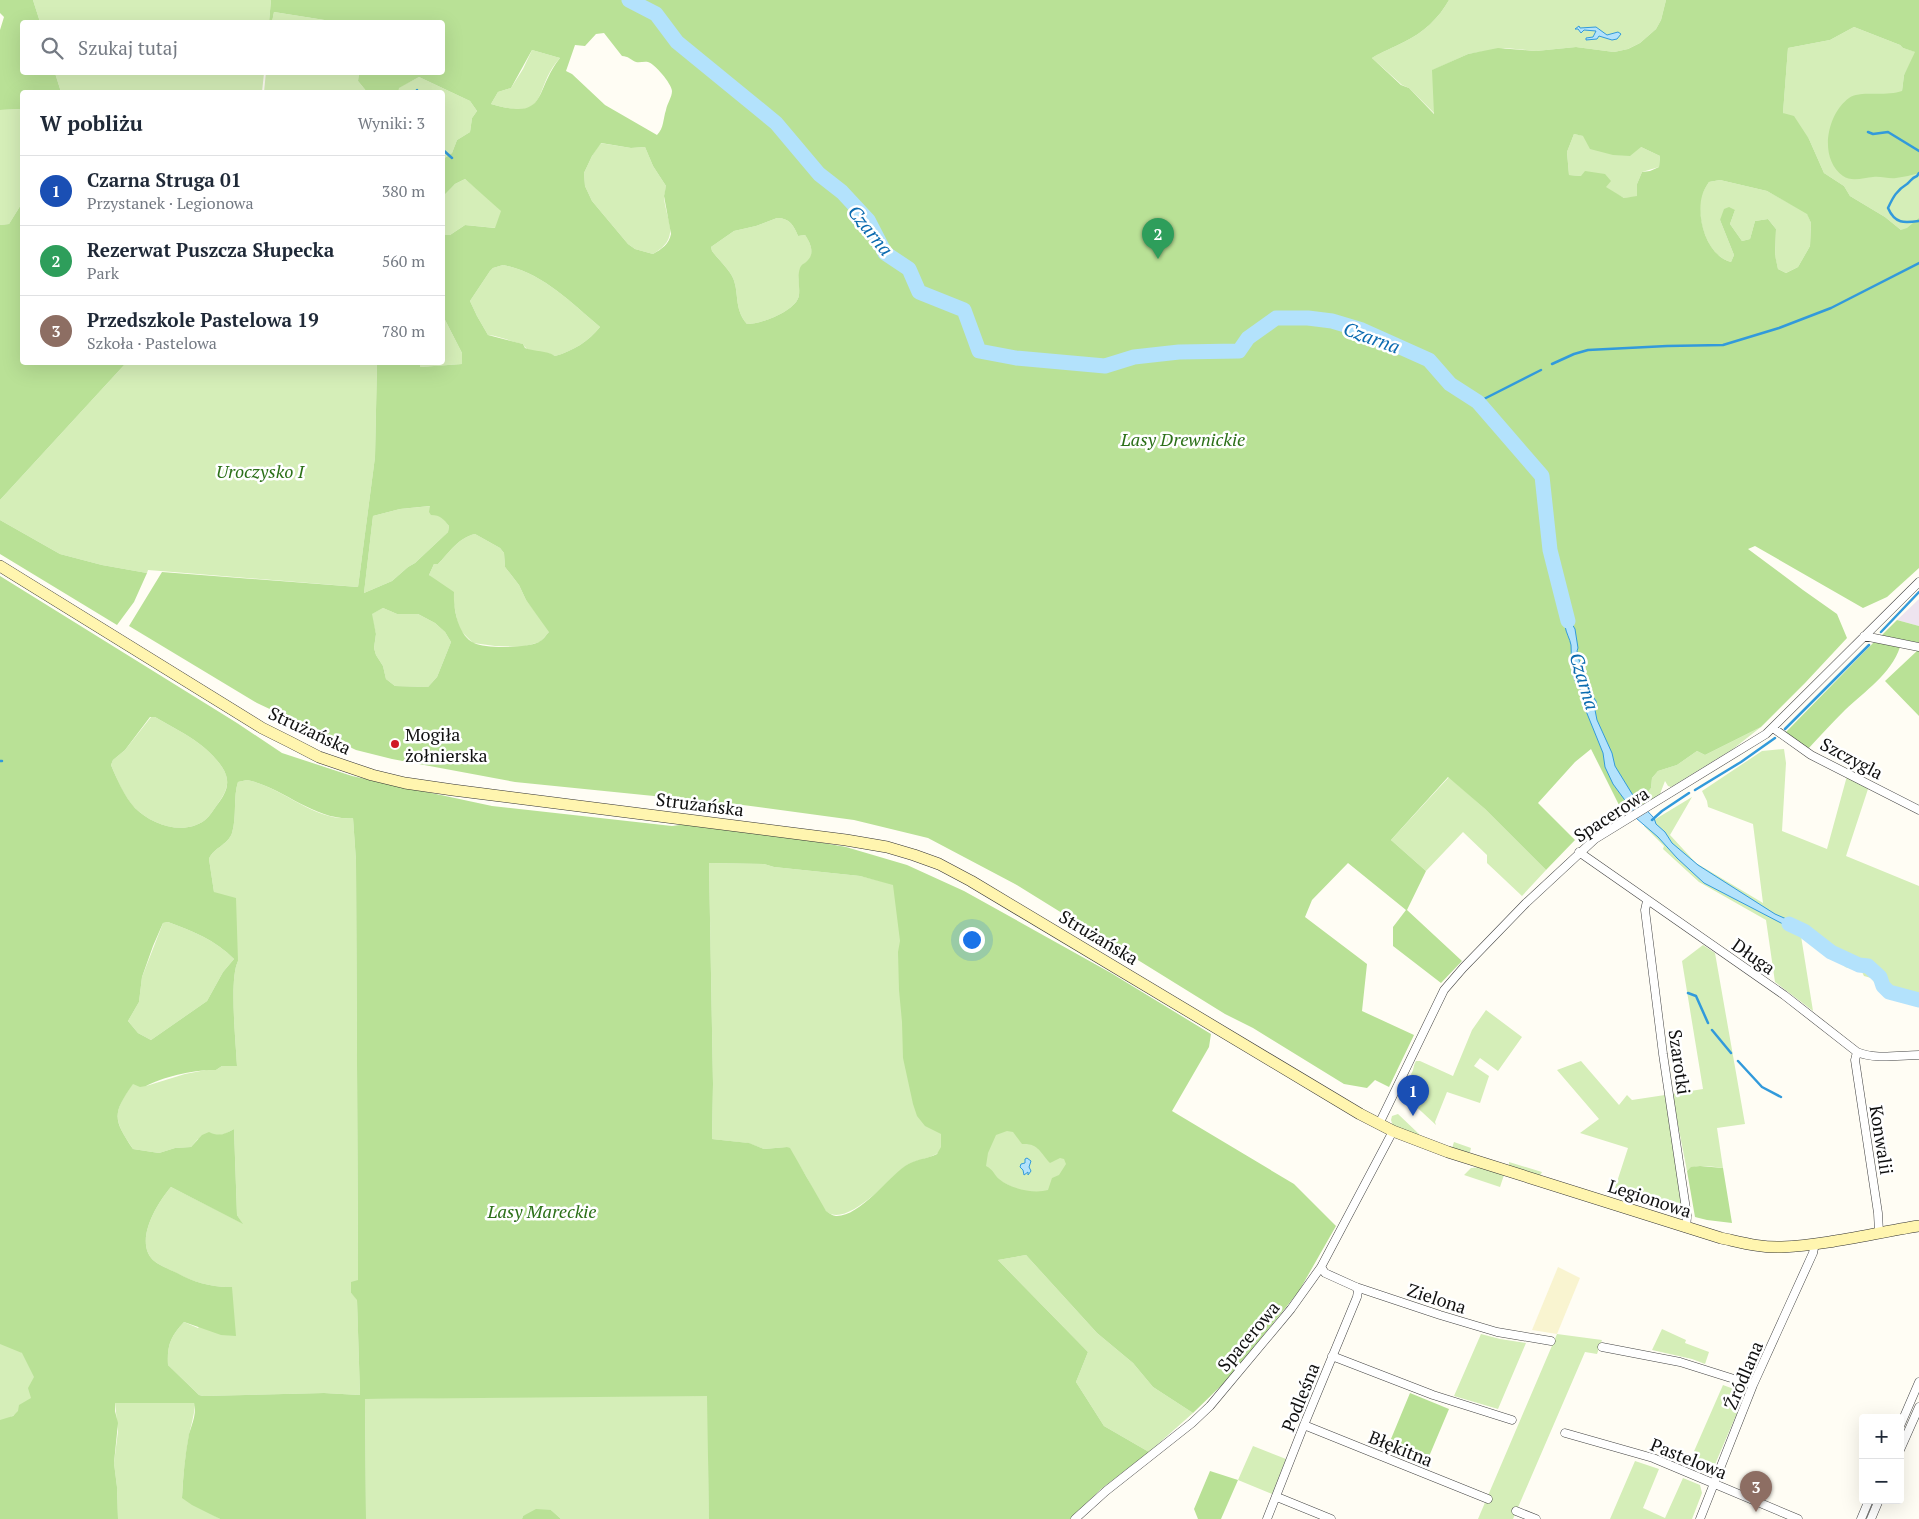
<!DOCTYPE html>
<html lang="pl">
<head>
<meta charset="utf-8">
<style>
	:root { --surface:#fff; --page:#f2f2f3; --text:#1f2937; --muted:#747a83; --line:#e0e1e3; --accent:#d01925 }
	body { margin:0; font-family:"PT Serif",serif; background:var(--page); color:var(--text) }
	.controls { position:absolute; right:15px; bottom:15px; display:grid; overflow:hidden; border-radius:5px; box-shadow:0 5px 20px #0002 }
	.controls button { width:45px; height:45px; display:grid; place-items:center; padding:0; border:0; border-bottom:1px solid var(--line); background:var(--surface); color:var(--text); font:25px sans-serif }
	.you { position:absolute; left:971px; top:939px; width:18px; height:18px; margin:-12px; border:4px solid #fff; border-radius:50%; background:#1a73e8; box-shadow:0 0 0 8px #1a73e833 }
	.badge { display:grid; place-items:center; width:32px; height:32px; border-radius:50%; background:var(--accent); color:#fff; font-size:16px; font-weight:700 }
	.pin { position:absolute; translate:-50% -41px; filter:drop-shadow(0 1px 2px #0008) }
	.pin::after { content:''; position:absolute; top:26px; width:18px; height:15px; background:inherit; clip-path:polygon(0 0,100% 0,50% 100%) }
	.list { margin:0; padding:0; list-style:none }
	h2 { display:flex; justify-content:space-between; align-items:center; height:65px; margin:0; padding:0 20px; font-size:21px }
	h2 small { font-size:16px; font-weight:400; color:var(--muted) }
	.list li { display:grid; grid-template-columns:32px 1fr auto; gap:15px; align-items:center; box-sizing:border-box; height:70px; padding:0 20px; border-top:1px solid var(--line) }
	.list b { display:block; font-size:19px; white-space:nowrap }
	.list p { margin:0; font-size:16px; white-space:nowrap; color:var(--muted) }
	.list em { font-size:16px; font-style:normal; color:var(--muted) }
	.icon { flex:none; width:28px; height:28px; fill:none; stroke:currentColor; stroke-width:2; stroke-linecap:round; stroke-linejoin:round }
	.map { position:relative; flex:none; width:1919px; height:1519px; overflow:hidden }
	.search { position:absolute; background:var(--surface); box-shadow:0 5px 20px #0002; left:20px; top:20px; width:425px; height:55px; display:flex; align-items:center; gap:12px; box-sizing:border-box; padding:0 18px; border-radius:5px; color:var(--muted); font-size:19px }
	.panel { position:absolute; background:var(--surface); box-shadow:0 5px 20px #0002; left:20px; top:90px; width:425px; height:275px; border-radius:5px }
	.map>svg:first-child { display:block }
	.industrial { fill:#eee4ef }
	.farmland { fill:#f9f4d0 }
	.green { fill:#d5eeb8 }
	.forest { fill:#b9e196; fill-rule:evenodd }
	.water { fill:#b3e2fc; stroke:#329adb }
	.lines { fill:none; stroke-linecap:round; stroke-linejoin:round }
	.stream { stroke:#329adb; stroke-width:2.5 }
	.river { stroke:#b3e2fc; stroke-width:15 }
	.street-casing { stroke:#434343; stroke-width:9 }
	.secondary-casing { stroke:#323232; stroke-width:12 }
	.street { stroke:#fff; stroke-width:8 }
	.secondary { stroke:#fff5af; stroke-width:11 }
	.poi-dot { fill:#d01925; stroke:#fff; stroke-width:2 }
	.labels { text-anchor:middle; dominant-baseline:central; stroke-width:5; stroke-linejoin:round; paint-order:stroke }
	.park-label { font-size:18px; font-style:italic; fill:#2c7019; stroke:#fff }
	.street-label { font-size:18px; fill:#101010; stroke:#fff }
	.poi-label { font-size:18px; fill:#101010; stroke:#fff; text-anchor:start }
	.water-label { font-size:19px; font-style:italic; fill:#0b6bb0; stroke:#fff }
</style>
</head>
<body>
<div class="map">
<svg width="1919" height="1519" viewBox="0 0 1919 1519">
	<rect width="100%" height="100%" fill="#fffdf4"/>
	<path class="industrial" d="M1919,599V626L1897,620Z"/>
	<path class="farmland" d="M1558,1267L1580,1278L1557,1334L1532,1330Z"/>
	<path class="green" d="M33,0H271L269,22H40Z
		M1449,0H1666L1661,20L1656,29L1640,43L1628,49L1614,52L1576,47L1536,51L1505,48L1468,54L1433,70L1435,114L1409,88L1402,85L1372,58C1383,51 1393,48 1404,42C1423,33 1439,18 1449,0Z
		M274,12L337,22H272Z
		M1854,27L1900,45L1903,48L1916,52L1904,75L1902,91L1919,104V235L1901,230L1885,217L1850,196L1844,186L1824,173L1809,139L1783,113L1788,48L1830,40Z
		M532,50L560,58C531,90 552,122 491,104L498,92L511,88L523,69Z
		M266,72L359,73L358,81L367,92H264Z
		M55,73H264L262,92H61Z
		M419,77L470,101L477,111L472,118L470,132L457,140L452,153L443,159L442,92H398V88Z
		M22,109V203L9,224L0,225V110Z
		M1574,134L1641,147L1660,156L1659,167L1642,172L1637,184V197L1624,198L1581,176L1569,175L1567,152Z
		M600,143L631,148L645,147L653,166L666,186C666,190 664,194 664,198C667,223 681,238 653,254L635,249L628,244L592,201L585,186L584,173L592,156Z
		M465,179L502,210L496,228L465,225L450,235H443L442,196L455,184Z
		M1720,180L1767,191L1807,213L1811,223L1810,246L1798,267L1786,273L1778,269L1775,256L1776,229L1768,219L1755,221L1750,239L1742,241L1730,224L1735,210L1720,220L1734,255L1731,262C1707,256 1696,218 1701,196C1703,191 1706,187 1709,182Z
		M777,218C790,218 794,226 798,236L805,235C810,242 815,253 809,260C806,264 802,263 801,268C797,276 800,286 799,295C797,311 761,324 747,324C733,308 740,291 732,276C727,267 718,259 712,251L711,247L734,231L756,226Z
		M503,265C543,273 570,302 600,327C589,341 573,351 555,356C545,350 528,355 523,344C511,342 500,336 488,335L477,316L470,301L490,271L493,268Z
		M443,316L462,353V364L420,367V363L442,362Z
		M126,363H377L375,457L358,587L148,570L147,573L102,565L60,554L0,520V500Z
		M431,506V509L442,517L449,526L448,532L415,563L408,567L392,581L364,593L373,516L400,509Z
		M475,534L500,548L504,553L505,567L519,585L526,600L550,631L540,642L522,647L495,646L473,643L459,629L453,600L429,575L434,564H438C450,552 458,538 475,534Z
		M383,608L397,614H418L435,623L445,632L451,642L437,677L428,687L395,686L386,679L383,666L376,655L374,648L376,634L371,614Z
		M151,717H155C179,731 206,743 222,767C232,782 226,792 217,805C213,810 210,816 205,820C184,836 152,825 135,808C124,797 117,779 111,765L113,760L125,750Z
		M1761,727L1733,749L1671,787L1668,786L1665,781L1660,794L1644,805L1640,803L1651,788L1652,778L1658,771L1677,765L1697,751L1705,755Z
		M1784,749L1786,763L1782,831L1827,849L1847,776L1868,789L1846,856L1919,886V1006L1881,991L1871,978L1864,976L1862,972L1845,967L1843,963L1801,936L1813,1011L1775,982L1766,920L1699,882L1663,849L1664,846L1644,826L1692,797L1670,835L1696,863L1763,903L1753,824L1708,807L1707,801L1702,791L1762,751Z
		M1449,777L1485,809L1546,870L1522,896L1487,863V855L1463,832L1426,871L1391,840Z
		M247,780C283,787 314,822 353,818L356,861L358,1265V1280L351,1293L357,1299L360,1395L324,1393L203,1396L199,1395L168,1365C167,1346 170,1337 184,1322L198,1328L232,1287C214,1288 193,1282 176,1273C169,1269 160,1266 153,1260C134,1241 157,1203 171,1187L242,1223L237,1215L234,1129L225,1134L198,1139L191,1147L175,1148L159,1153L133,1149C113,1119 112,1114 133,1083L146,1086L185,1074L206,1070H216L222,1066H237C236,1043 229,979 238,961L214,892L209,859C213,848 228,845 232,833C237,817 233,797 238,782Z
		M709,863L764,864L774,867L860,876L893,884L1103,1194H1026L940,1151C933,1159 913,1159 903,1168C888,1181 847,1227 827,1212C820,1206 811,1185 806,1176C800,1166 793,1156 787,1147L764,1149L748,1143L712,1139L713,1084Z
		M168,922C193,931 215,940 234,959L223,972L207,1001L151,1040L138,1033L128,1021L139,1002L142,977L163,923Z
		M1703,945L1715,953L1745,1124L1717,1128L1723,1168C1711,1167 1696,1163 1687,1171L1672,1094L1703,1089L1682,961Z
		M1486,1010L1522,1037L1498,1071L1480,1058L1474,1066L1489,1076L1480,1103L1447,1092L1435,1122L1436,1125L1409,1100L1415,1092L1412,1091L1416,1083L1413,1081L1411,1074C1414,1070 1413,1066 1416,1061H1420L1453,1076L1472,1030Z
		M1581,1061L1619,1105L1627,1095L1632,1100L1665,1095L1682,1206L1677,1210L1614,1191L1628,1148L1580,1133L1599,1119L1557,1070Z
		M1398,1114L1419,1134V1136L1393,1126L1391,1120L1392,1116Z
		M1454,1142L1471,1148L1470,1152H1464L1452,1148Z
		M1509,1162L1542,1172L1540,1176L1509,1166Z
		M1481,1167L1504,1175L1500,1187L1464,1175L1471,1168Z
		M1026,1255L1097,1333L1133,1363L1153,1387L1193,1413L1149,1452L1104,1426L1076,1382L1088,1352L998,1260Z
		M1662,1329L1686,1340L1685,1343L1709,1352L1705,1364L1692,1359L1652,1350Z
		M1481,1334L1500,1339L1526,1343L1498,1409L1454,1396Z
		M1557,1334L1602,1340L1597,1354L1585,1352L1513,1519H1478Z
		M0,1338L42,1366C34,1397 31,1409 0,1422Z
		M1723,1385L1739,1391L1743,1399L1713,1469L1706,1472L1688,1465Z
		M579,1396H708L709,1519H561L551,1510L523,1516L522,1519H366L365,1399Z
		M133,1402L194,1403L195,1405C194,1416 191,1425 189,1435C185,1456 183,1477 182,1497L220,1519H118L117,1487L114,1463L118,1431L115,1403Z
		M1253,1446L1286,1459L1272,1494L1238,1480Z
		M1635,1461L1659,1469L1643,1508L1665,1518L1683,1478L1700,1485L1702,1493L1692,1519H1610Z"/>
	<path class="forest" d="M0,0H33L40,22H22V72L55,73L61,92H22V109L0,110V30L4,17L0,13Z
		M271,0H1449C1439,18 1423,33 1404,42C1393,48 1383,51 1372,58L1401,85L1409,88L1434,114L1432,70L1468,54L1498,48L1536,51L1576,47L1614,52L1628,49L1640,43L1656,29L1661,20L1666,0H1919V173C1912,175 1904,177 1896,178C1889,179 1881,176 1873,177C1864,178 1851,182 1843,176C1818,158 1827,114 1849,98C1858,90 1886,97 1902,91L1904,75L1915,52L1903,48L1900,45L1854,27L1830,40L1788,48L1783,113L1794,116L1809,139L1824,173L1844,186L1850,196L1885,217L1901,230L1907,228L1919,218V568L1887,597L1863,608L1755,546L1748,549L1803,590L1837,614L1847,638L1805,683L1761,727L1705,755L1697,751L1677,765L1658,771L1652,778L1651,788L1640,803L1629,812L1620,807L1591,749L1575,762L1538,803L1575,840L1546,870L1485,809L1448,777L1391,840L1426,871L1407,910L1462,961L1441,983L1393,946V927L1406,910L1348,863L1312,900L1305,917L1367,964L1362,1011L1414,1035L1389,1087L1375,1080L1367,1088L1344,1084L1253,1028L1225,1014L1015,884L928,838L854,820L743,805L515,782L392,759L356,750L257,703L129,626L162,572L358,587L375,457L377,363H420V367L462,364V353L443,316V235H450L465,225L495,228L501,211L465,179L455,184L443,196V159L452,153L457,140L470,132L472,118L477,111L470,101L419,77L399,88L398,92H367L358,81L359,73L442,72V22H337L274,12L272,22H269ZM604,33L622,56C628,56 631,60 636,62C640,63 644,61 648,62C654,63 672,84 672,91C672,97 667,104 666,110C663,119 664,128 657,135L605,105L572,74L566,71L575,45L585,46L596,34ZM532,50L560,58C533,92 549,121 491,104L498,92L511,88ZM1574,134L1583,136L1590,149L1613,155L1630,156L1641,147L1660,156L1659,167L1650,171L1642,172L1637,184V196L1624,198L1606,187L1611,181L1605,174L1585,171L1581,176L1569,175L1567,152ZM601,143L631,148L645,147L653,166L666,186L664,196L671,234C669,244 662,249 653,254L635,249L628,244L592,201L585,186L584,173L592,156ZM1720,180L1767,191L1807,214L1811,223L1810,246L1798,267L1786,273L1778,269L1775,255L1776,229L1768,219L1755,221L1750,239L1742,241L1730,224L1735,210L1729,207L1724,209L1720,220L1734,255L1731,262C1707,256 1696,218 1702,196C1703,191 1706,187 1709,182ZM777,218C790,218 794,226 798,236L805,235C810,242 815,253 808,260C805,264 802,263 800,268C797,276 800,286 799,295C797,311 761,324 747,324C733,308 740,291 732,276C727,267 718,259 712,251L711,247L734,231L756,226ZM503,265C543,273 570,302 600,327C589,341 573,351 555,356C546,350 535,352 525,348L523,344L488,335L477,316L470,301L490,271L493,268ZM430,506L429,512L431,515C441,515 443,519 449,526L448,532L415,563L408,567L392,581L364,593L373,516L400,509ZM475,534L500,548L504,553L505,567L519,585L526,600L549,632C546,635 543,640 539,642C527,648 486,649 474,643C458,636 453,608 454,592L429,575L434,564H438C450,552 458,538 475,534ZM383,608L397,614H418L435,623L445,632L451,642L437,677L428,687L395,686L386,679L383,666L376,655L374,648L376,634L372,614Z
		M22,203V362L126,363L0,500V225L9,224Z
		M0,520L60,554L102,565L147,573L134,602L117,625L0,554Z
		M0,576L237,723L282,753L352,776L492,806L672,826L704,822L846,847L907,865L964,891L1111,973L1211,1034L1209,1047L1172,1111L1294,1184L1336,1226L1299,1291L1228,1379L1193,1413L1153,1387L1133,1363L1097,1333L1026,1255L998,1260L1088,1352L1076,1382L1104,1426L1149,1452L1101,1489L1070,1519H709L707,1396L365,1399L366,1519H220L192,1505L182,1498C183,1476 185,1455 189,1434C192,1424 197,1413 194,1403H115V1411L118,1423L114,1463L117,1487L118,1519H0V1420L13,1416L18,1411L19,1405L31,1398L28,1388L34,1377L22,1353L0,1344ZM150,717H155C179,731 206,743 222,767C232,782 226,793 217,805C213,810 210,816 205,820C184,836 152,825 135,808C124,796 117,779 111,765L113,760L125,750ZM247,780C283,787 314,821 353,818L356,861L358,1265V1280L351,1282V1293L357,1300L360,1395L324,1393L203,1396L199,1395L168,1365C167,1346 170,1337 184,1322L221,1335L236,1336L232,1287C214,1288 193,1282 177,1273C169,1269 160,1266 153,1260C134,1241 157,1203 171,1187L243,1224L237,1215L234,1129C225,1134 219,1137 209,1132L202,1135L191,1147L175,1148L159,1153L133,1149C113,1119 112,1114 133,1084L140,1087L146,1086C162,1077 197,1069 216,1070L222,1066H237C236,1043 229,979 238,961L236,898L214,892L209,859C213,848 228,845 232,833C237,817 233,797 238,782ZM709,863L764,864L774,867L860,876L893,885L900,941L898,952L899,990L902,1022L903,1058L913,1104L917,1116L925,1126L941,1134V1147L937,1154C927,1159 915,1159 905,1166C888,1178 859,1217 836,1216C833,1216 829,1213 826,1211L790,1148L787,1147L764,1149L749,1143L712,1139L713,1084ZM168,922C193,931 215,940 234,959L223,972L207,1001L151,1040L138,1033L128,1021L139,1002L142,977L153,946L163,923ZM1007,1131L1013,1132L1022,1144C1038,1143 1040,1152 1050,1163L1060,1158L1064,1159L1066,1164L1059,1175L1052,1178L1048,1190C1034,1194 1011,1189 999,1179C994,1175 994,1170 986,1166L988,1153L996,1135Z
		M1897,620L1919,626V643L1881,636Z
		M1874,642L1900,647C1891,674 1865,691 1845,710C1832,723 1820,736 1808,749L1786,732Z
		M1918,650H1919V716L1885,681Z
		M1700,1166L1723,1168L1732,1223L1707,1220L1695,1217L1687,1171L1691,1167Z
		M1410,1393L1449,1409L1425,1466L1386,1451Z
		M1210,1471L1238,1480L1221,1519H1198L1194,1509Z
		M536,1509L551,1510L561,1519H522L523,1516Z"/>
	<path class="water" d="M1579,26L1580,28L1596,27L1607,35L1618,32L1621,34L1617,39L1612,40L1599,36L1597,39L1586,40V38L1593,37L1596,31L1584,30L1581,33L1578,29H1575Z
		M1562,603H1567L1568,617L1575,629L1578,648L1577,651L1585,685L1596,701L1597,706L1595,710L1597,720L1612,753L1615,766L1634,797L1654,818L1656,824L1665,832L1672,843L1698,865L1775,914L1807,928L1806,936L1704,883L1677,858L1658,837L1629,812L1627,803L1613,784L1605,767L1603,753L1586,711V696C1569,679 1572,667 1571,645C1570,639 1566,633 1565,626C1564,619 1562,611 1562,603Z
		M1027,1158L1031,1161L1029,1167L1031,1171L1028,1175V1172L1024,1175L1023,1170L1020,1167L1021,1164L1025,1163V1159Z"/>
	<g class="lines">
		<path class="stream" d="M417,90L418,92
			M1868,132L1873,134L1888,132L1919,151
			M442,149L452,158
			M1919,173L1917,176C1911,178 1911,181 1907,184C1897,190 1893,197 1888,208C1895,224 1904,223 1919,221
			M1552,364L1574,354L1588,350L1667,346L1723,345L1779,328L1831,308L1919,263
			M1478,402L1541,370
			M1881,632L1919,592
			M1785,729L1869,645
			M0,761H2
			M1695,790L1741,762L1775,738
			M1652,820L1662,811L1689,793
			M1688,993L1696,996L1708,1023
			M1712,1030L1731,1053
			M1738,1061L1762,1087L1781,1097"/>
		<path class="river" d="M629,0L656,14L677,42L776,123L819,174L842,192L868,220L885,253L909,269L919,292L964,310L979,351L1016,358L1105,366L1134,357L1179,352L1239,351L1248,338L1276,318H1308L1332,321L1362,330L1429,360L1450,384L1478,402L1542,476L1550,550L1568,621
			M1789,924L1804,931L1831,952L1859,965L1868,966L1880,977L1883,986L1889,992L1919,1000"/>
		<g class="street-casing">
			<path id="street" d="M1864,636L1919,647
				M1773,728L1811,755L1919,810
				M1579,852L1784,995L1857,1052C1875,1060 1900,1055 1919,1055
				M1647,901L1645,910L1663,1054L1687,1216L1686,1228
				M1857,1052L1855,1060L1878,1213L1879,1232
				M1379,1124L1444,990L1463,968L1526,903L1595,839L1766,734L1919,582
				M1321,1267L1325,1273L1356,1287L1440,1315L1497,1332L1551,1341
				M1602,1347L1680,1362L1753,1385
				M1332,1356L1433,1395L1512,1420
				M1304,1425L1488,1499
				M1900,1426L1919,1382
				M1565,1433L1653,1458L1798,1519
				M1900,1450L1919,1407
				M1277,1497L1331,1519
				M1516,1511L1536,1519
				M1075,1519L1106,1491L1192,1423L1210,1406L1291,1309L1321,1267L1393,1131
				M1267,1519L1304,1425L1357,1297L1358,1291L1356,1287
				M1700,1519L1753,1385L1813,1253L1815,1243
				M1861,1519L1869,1500
				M1871,1519L1879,1500"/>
		</g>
		<g class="secondary-casing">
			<path id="secondary" d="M0,566L262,728L290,742L319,757L372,775L405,783L453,790L846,840L887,847L914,855L939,864L971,881L1360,1114L1393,1131L1448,1152L1721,1238C1740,1242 1761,1248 1782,1247C1827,1245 1874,1233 1919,1226"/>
		</g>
		<use href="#street" class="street"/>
		<use href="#secondary" class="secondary"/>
	</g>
	<circle class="poi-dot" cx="395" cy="744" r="5"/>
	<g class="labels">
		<g class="park-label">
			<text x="1183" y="439">Lasy Drewnickie</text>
			<text x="260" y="471">Uroczysko I</text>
			<text x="542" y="1211">Lasy Mareckie</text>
		</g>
		<g class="street-label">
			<text transform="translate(310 730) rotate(25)">Strużańska</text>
			<text transform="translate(1852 758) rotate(28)">Szczygla</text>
			<text transform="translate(700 804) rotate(7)">Strużańska</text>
			<text transform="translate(1611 814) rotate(-33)">Spacerowa</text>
			<text transform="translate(1099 937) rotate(31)">Strużańska</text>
			<text transform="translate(1754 956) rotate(35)">Długa</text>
			<text transform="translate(1680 1062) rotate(82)">Szarotki</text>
			<text transform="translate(1882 1140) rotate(81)">Konwalii</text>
			<text transform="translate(1650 1198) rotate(18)">Legionowa</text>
			<text transform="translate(1437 1298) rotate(18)">Zielona</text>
			<text transform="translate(1248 1336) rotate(-50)">Spacerowa</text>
			<text transform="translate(1743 1375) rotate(-67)">Źródlana</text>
			<text transform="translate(1300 1397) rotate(-68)">Podleśna</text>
			<text transform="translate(1401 1448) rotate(22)">Błękitna</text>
			<text transform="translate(1689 1458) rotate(22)">Pastelowa</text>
		</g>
		<g class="poi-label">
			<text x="405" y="734">Mogiła<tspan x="405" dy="21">żołnierska</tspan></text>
		</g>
		<g class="water-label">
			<text transform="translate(871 230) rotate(51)">Czarna</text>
			<text transform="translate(1372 337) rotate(20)">Czarna</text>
			<text transform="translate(1585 681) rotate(73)">Czarna</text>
		</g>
	</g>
</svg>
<div class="controls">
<button>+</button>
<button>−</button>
</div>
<div class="you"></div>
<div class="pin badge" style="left:1413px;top:1116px;background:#1a4fb4">1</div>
<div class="pin badge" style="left:1158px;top:259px;background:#2e9e5b">2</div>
<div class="pin badge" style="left:1756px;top:1512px;background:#8d6e63">3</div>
<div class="search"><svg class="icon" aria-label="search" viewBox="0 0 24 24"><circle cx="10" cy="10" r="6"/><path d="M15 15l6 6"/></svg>Szukaj tutaj</div>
<section class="panel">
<h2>W pobliżu<small>Wyniki: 3</small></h2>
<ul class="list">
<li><span class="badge" style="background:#1a4fb4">1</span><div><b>Czarna Struga 01</b><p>Przystanek · Legionowa</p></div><em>380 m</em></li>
<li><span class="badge" style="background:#2e9e5b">2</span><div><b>Rezerwat Puszcza Słupecka</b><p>Park</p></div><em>560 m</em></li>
<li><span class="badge" style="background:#8d6e63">3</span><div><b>Przedszkole Pastelowa 19</b><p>Szkoła · Pastelowa</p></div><em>780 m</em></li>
</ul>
</section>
</div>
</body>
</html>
